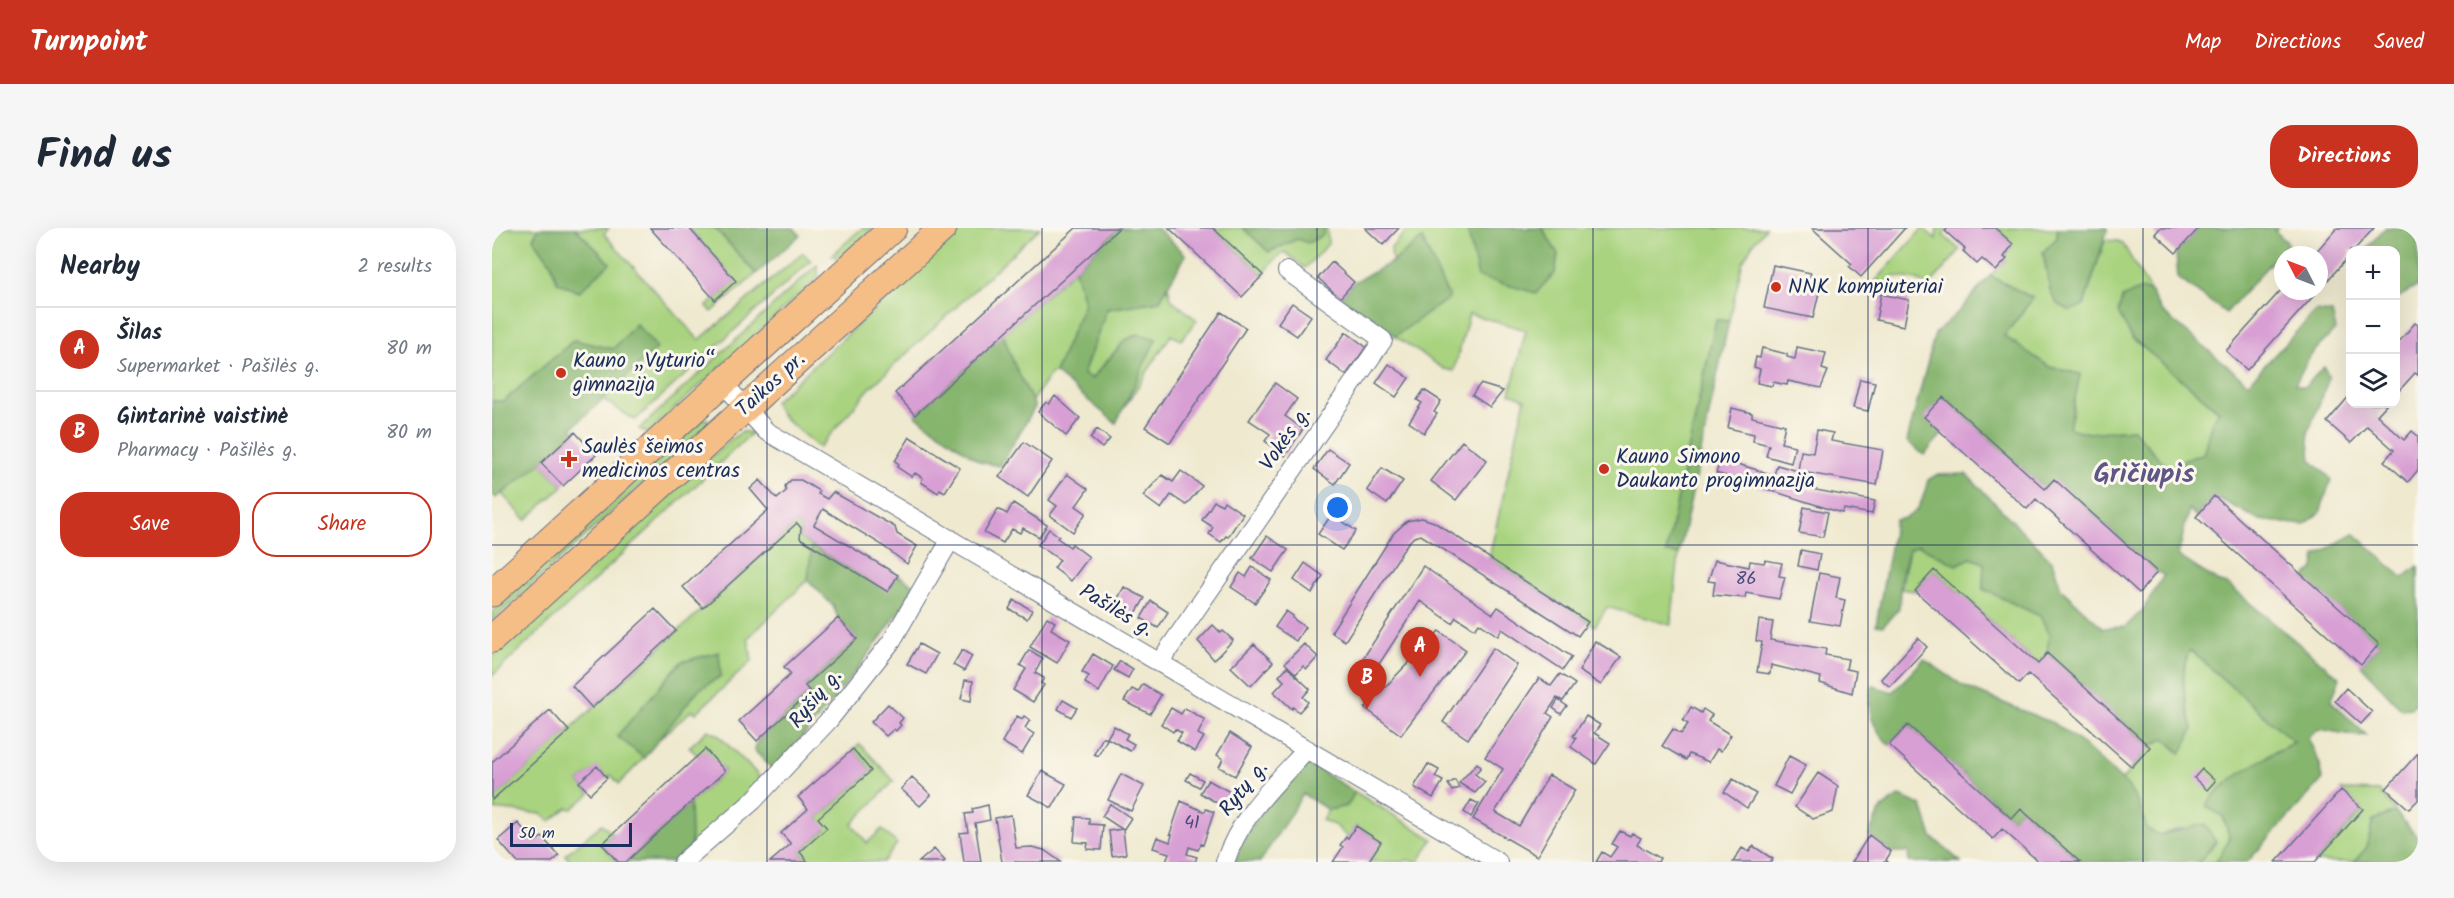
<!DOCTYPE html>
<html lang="en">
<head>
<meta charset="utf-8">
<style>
	:root { --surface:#fff; --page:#f6f6f7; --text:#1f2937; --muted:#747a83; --line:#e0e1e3; --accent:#c8321e }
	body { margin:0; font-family:Kalam,sans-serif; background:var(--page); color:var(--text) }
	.controls { position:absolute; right:18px; top:18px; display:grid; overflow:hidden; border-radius:12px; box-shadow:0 6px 24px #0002 }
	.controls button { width:54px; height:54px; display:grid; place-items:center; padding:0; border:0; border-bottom:2px solid var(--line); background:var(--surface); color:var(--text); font:30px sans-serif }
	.compass { position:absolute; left:1782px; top:18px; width:54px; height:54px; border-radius:50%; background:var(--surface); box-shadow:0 6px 24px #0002; rotate:312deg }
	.scale { position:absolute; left:18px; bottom:15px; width:122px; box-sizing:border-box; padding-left:6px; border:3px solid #1b2f5e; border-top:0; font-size:16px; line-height:21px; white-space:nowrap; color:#1b2f5e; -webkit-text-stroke:4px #fbf7ec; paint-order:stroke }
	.you { position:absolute; left:846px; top:280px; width:21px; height:21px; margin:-15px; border:4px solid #fff; border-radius:50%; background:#1a73e8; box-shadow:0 0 0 9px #1a73e833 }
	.badge { display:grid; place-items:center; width:39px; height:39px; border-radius:50%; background:var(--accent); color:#fff; font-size:20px; font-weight:700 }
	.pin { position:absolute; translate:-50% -50px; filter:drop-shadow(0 2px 3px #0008) }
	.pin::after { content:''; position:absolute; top:32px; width:21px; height:18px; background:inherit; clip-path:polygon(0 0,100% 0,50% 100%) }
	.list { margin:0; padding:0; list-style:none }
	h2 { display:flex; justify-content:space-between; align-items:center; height:78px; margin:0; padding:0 24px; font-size:26px }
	h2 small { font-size:20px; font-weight:400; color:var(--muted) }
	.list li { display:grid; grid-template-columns:39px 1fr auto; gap:18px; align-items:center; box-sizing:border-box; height:84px; padding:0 24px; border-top:2px solid var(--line) }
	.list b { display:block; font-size:22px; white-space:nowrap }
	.list p { margin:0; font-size:20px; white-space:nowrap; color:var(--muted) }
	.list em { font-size:20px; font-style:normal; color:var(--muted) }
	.actions { display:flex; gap:12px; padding:18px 24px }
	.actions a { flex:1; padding:14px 0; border:2px solid var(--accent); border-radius:24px; text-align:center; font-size:21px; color:var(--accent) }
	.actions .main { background:var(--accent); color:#fff }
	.icon { flex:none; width:33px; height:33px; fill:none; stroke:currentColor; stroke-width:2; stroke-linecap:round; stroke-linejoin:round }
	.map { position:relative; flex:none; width:1926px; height:634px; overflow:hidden; border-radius:24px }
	header { display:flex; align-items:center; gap:36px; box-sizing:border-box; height:84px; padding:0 30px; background:var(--accent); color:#fff }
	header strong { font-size:28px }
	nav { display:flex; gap:33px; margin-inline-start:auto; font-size:21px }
	.intro { display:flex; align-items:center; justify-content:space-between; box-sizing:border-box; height:144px; padding:0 36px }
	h1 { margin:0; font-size:42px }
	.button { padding:15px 27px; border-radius:24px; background:var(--accent); color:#fff; font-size:21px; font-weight:700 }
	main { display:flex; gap:36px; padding:0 36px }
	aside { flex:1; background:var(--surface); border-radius:24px; box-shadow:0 6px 24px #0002 }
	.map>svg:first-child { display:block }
	.green { fill:#a9d37f; stroke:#62816e; stroke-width:1.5 }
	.forest { fill:#86b56e; stroke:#507266; stroke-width:1.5 }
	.building { fill:#d89fd4 }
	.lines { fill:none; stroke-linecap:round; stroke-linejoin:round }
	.street-casing { stroke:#657086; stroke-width:20 }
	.primary-casing { stroke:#657086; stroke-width:29 }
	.street { stroke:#fff; stroke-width:18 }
	.primary { stroke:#f6be87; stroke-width:27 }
	.grid { fill:none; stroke:#1b2f5e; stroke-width:1.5; stroke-opacity:0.55 }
	.poi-dot { fill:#c8321e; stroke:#fbf7ec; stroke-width:2 }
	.labels { text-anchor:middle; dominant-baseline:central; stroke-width:6; stroke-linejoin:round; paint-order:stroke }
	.number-label { font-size:18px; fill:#4a4b7c }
	.poi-label { font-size:21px; fill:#1b2f5e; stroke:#fbf7ec; text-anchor:start }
	.street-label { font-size:21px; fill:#1b2f5e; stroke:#fbf7ec }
	.district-label { font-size:27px; font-weight:bold; fill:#5d5687; stroke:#fbf7ec }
</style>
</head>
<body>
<header>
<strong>Turnpoint</strong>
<nav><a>Map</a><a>Directions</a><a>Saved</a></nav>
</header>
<div class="intro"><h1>Find us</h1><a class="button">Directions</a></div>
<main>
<aside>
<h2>Nearby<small>2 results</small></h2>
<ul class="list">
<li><span class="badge">A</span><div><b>Šilas</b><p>Supermarket · Pašilės g.</p></div><em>80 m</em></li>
<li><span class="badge">B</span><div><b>Gintarinė vaistinė</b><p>Pharmacy · Pašilės g.</p></div><em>80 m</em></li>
</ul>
<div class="actions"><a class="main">Save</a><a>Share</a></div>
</aside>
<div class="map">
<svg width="1926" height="634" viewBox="0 0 1926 634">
	<rect width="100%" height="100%" fill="#fbf7ec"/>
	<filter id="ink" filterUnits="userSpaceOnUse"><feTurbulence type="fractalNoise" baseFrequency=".0167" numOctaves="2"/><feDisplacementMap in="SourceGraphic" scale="12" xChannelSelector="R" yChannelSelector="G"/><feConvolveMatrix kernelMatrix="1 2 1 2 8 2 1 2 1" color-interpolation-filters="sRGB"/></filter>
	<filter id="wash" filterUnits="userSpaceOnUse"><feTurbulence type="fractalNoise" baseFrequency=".008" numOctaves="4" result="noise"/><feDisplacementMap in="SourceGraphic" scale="24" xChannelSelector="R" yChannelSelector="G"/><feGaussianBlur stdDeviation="1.35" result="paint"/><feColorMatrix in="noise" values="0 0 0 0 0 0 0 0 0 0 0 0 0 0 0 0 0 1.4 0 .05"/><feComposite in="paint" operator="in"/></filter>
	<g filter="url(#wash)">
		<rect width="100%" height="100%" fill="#efe9cf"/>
		<path class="green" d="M0,0H47L41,10L59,35L65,53L118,35L83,0H117L112,6L207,112L311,25L319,33L143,192L110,171L165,120L121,122L82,112L12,173H0Z
			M197,0H223L264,46L220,84L215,78L244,53Z
			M370,0H381L347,31L340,27Z
			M471,0H548L377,161L327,220L290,188L282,174Z
			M721,0H751L777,24L805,11L831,7L832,0H835L836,16L813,40L793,24L784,30L771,47Z
			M917,0H975L987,49L1066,26L1050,0H1274L1260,17L1250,36L1237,93L1224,92L1174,325L1187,326L1179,397L1115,379L1103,398L997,330L1033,171L1018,165L1034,102L977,86L962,143L952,141L903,108L957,70L930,11L900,34L899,20Z
			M1431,0L1444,11L1445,0H1456L1451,7L1468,22L1437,58L1425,52L1402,48L1376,68L1373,65Z
			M1507,0H1565V10L1551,24L1558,62L1592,77L1613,12L1625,13L1631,16L1658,63L1647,62L1640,110L1727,183L1720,194L1711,227L1692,231L1681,246L1641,201L1596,205L1577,200L1588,146L1558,139L1512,108L1541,70L1498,48L1514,32L1512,29L1521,16L1505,2Z
			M325,37L327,49L156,205L147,201Z
			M583,41L592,75L563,145H559L540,173L521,134L511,106Z
			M676,58L679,71L705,92L689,112L679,107L631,181L664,111L647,106L633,112L599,151L591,146L615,81L667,73Z
			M212,191H216V196L0,393V385Z
			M250,204H261L0,448V430L240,210Z
			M49,235L71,258L34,292L10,266Z
			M305,295L309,300L308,310L320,318L316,352L256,410L260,433L204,485L200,482L163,515L206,462L229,448L126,508L152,530L127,556L119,547L115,550L105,539L87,554L98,566L80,581L75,580L58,593L50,586L0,581V572Z
			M1426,317L1464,337L1479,330L1492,335L1491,361L1548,388L1557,407L1555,425L1546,436L1442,342L1423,363L1409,361L1417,321Z
			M1698,422L1803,514L1776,527L1731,588L1738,611L1724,634H1707L1724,614L1690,600L1668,607L1654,601L1647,577L1630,552L1658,519L1672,510L1688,525L1701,501C1694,475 1686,447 1698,422Z
			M216,502L225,506L266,547L268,555L199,618L198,575L233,543L213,522L206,528L197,519Z
			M368,516L402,553L360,596L375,615L390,601L405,616L391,634H316L308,624L334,601L326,590L379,543L361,521Z
			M1849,562L1887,563L1904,584L1881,592L1875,619L1862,634H1823L1871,582Z
			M863,564L941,611L926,634L914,632L912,634H876L888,614L864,598L856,610L844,598L830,592L836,582L855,578Z
			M110,596L121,606L110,616L126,634H79L73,627Z"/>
		<path class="forest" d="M47,0H83L118,35L87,64L65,54L59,35L41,10Z
			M223,0H302L308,7L264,46Z
			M627,0H665L694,27L667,73L615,81L591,146L600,151L633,112L647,106L664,111L624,195L563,145L592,75L583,41Z
			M751,0H832L831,7L816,15L805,11L777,24Z
			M975,0H1050L1066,26L1063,45L1044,65L986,49Z
			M1566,0H1616L1592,77L1578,83L1565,76L1558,62L1551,24L1565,10Z
			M1707,0H1786L1783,3L1796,15L1734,85L1686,50L1684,25Z
			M1893,0H1926V58L1907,69H1904V22H1873Z
			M930,11L957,70L903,108L848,70L862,54L900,34Z
			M1498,48L1541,70L1512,108L1558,139L1588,146L1577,200L1596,205L1641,201L1681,246L1692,231L1711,227L1720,193L1727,183L1640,110L1626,85L1630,70L1647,62L1658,63L1669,83L1756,155L1824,83L1840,85L1844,101L1818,128L1803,156L1812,159L1832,139L1837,150L1816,205L1819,232L1839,251L1828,285L1812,297L1767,292L1722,268L1704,289L1697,281L1686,328L1728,355L1736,357L1848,450L1839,473L1874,507L1865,508L1827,501L1816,510L1828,536L1831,551L1755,634H1724L1738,611L1731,588L1714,579C1726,553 1778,528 1802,514L1698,422C1685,445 1694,477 1701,501L1689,525L1672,510L1658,519L1555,425L1557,407L1548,388L1491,361L1492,335L1479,330L1464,337L1427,317L1417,321L1409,350L1407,380L1391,398L1384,397L1403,292C1428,289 1430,274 1436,252L1444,247L1474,246L1560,333L1569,361L1611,400L1633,399L1651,382L1672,347L1665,344L1563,252L1553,261L1451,169L1433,189L1451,205L1432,227L1415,213L1443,106L1467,83Z
			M1224,92L1237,93L1187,326L1174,325Z
			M144,96L165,120L80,200L83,204L49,235L4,270L0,266V173H12L82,112L121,121Z
			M511,106L521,134L543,179L508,238L488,234L423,187Z
			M1862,305L1911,350L1926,338V471L1919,480L1909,481L1869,437L1887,416L1813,350L1822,340L1824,328Z
			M320,318L396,363L406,347L424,358C381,425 334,483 281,542L263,523L265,513L318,465L313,458L365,411L346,390L341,378L316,352Z
			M227,424L229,448L206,462L152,530L125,508L189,434Z
			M1432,431L1473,459L1563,496L1592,517L1636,558L1647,577L1655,601L1668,607L1713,596L1724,614L1707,634H1588L1529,581L1520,591L1416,497L1397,517C1381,499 1372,482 1381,458L1401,464Z
			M814,534L863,564L855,578L836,582L811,566L768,634H742C757,591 784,567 814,534Z
			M1408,568L1430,578L1440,609L1469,634H1417L1416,624H1399L1377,607C1384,588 1389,577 1408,568Z
			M198,575L199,618L180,634H134Z
			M1904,584L1926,610V634H1862L1875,619L1881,592Z"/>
		<g id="blocks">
			<path class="building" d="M158,0H197L244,53L223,72Z
				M584,0H627L423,187L403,165Z
				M677,0H721L771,47L750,69Z
				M873,0H907L891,17Z
				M1320,0H1413L1369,49L1357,38L1360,36Z
				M1456,0H1503L1521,16L1512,29L1515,31L1504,43L1490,31L1485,36L1471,23L1473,21L1453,3Z
				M1668,0H1707L1684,25L1663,6Z
				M1845,0H1882L1862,22H1858V27L1827,62V27H1821Z
				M840,34L862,54L848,70L826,50Z
				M1281,37L1319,45L1317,53L1329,56L1321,90L1272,80Z
				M1791,60V63H1826L1755,142L1734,123Z
				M1389,66L1417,72L1412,98L1384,92Z
				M800,75L819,88L805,108L786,95Z
				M729,84L754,100L678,215L653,199Z
				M1923,95L1926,97V147L1923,145L1904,166V117Z
				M854,104L874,119L854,147L834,132Z
				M1305,119L1334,125L1330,141L1336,143L1329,160L1296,153L1295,157L1281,154L1280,158L1265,155L1268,141L1262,139L1264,129L1268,130L1270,120L1295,126V129L1303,131Z
				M897,136L917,150L904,169L884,155Z
				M1368,151L1383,154L1376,183L1361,180Z
				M783,155L805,171L793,188L811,201L793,228L773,213L778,206L757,192Z
				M988,156L1011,163L998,179L980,167Z
				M932,162L949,173L942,184L945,186L932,205L917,194L930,175L925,172Z
				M1858,167V176H1895L1885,187L1912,212L1920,203L1926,208V242L1916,254L1892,233L1902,222L1875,198L1859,215L1835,194Z
				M563,168L588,190L574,208L546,184L554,174L557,176Z
				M1451,169L1553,261L1562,251L1665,344L1647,365L1544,271L1535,281L1432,189Z
				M1240,180L1260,185V189L1293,197L1289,215L1303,218L1299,235L1274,228L1277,217L1261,213L1262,206L1236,200Z
				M605,201L618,211L610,220L598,210Z
				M1325,202L1341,205L1339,213L1391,222L1385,257L1316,245L1313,260L1383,273L1380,286L1352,281L1350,285L1224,245L1229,231L1282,247L1285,237L1306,243L1309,223L1321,225Z
				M83,204L104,227L71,258L49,235Z
				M418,209L468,240L453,264L448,261L446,265L429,254L431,250L423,245L420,249L405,239L407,236L403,233Z
				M970,213L995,232L964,272L939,253Z
				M532,214L560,233L536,269L507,249Z
				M836,221L857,235L843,256L822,241Z
				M890,240L911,253L895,276L875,262Z
				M689,243L710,258L694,277L679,267L669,281L651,268L670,247L681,254Z
				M575,246L596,261L584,278L594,285L581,304L558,287L565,278L557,272Z
				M268,252L285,271L294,263L293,258L299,252H309L327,263L326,266L335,271L341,264L403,299L405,306L425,318L415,336L387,315L331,281L322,297L406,347L396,364L308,310L309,300L305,295L211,380L191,359L276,282L258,261Z
				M1722,268L1887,416L1869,437L1704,289Z
				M722,273L730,277L732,273L751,286L736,309L734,308L729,314L717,306L721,299L710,292Z
				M521,275L555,297L547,309L531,300L528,305L520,301L511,315L492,305L506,281L515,286Z
				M1312,279L1336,284L1331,309L1307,305Z
				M840,286L864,303L850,322L826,306Z
				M930,290L942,294L1096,394L1086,408L929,307L922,309L915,316L853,413L839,404L901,306L915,293Z
				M557,301L567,308L565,310L578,319L580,316L597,329L579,353L562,340L568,332L546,317Z
				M775,308L796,322L781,344L760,330Z
				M1309,322L1328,326L1325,342L1306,338Z
				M1223,332L1257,339L1258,333L1272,335L1273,332L1290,335L1287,348L1293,349L1287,371L1254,365L1253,370L1221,367L1223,354L1216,353Z
				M813,335L831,348L820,365L802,352Z
				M931,338L1001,386L1006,379L1080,429L1071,442L1010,401L1006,408L987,395L983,401L964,389L960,395L928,373L880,447L866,438Z
				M760,339L779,352L763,375L739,359L748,345L754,349Z
				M1442,342L1546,436L1555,425L1658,519L1640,539L1536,446L1527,456L1423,363Z
				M1327,345L1348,349L1344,370L1353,372L1348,398L1318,393Z
				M632,359L653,370L643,387L623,376Z
				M522,372L540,382L535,391L517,381Z
				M659,373L676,384L666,400L649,390Z
				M163,381L184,403L100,480L80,458Z
				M794,383L801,388L800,390L813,399L804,413L783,399Z
				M555,389L563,394L559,401L578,412L565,435L538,419Z
				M346,390L365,411L313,458L318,464L265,513L247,493L299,446L292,439Z
				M1267,392L1281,394L1278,412L1334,421L1333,427L1356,431L1354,441L1364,443L1360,465L1328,455L1329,449L1279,437L1278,446L1265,444L1270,414L1264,413Z
				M721,397L729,405L731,403L741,412L722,432L706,413Z
				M947,403L974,422L909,507L873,480Z
				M1426,410L1435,419L1398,459L1389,451Z
				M1103,413L1129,429L1109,457L1087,443Z
				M427,416L445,426L434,446L415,436Z
				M762,416L781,434L759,458L739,439Z
				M812,416L826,429L815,441L811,438L804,446L793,435Z
				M1001,420L1025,437L976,511L951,494Z
				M470,422L480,428L472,443L461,437Z
				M537,422L551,430L543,445L552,450L549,455L552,457L541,474L521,462L534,441L528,437Z
				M601,426L621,438L607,464L593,455L597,448L590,444Z
				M628,433L641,441L636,450L622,442Z
				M795,439L818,461L811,469L816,474L807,484L801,479L800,481L782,464L792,453L787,448Z
				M1068,446L1083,456L1071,473L1065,470L1055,485L1061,489L1003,584L1027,598L1057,547L1083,562L1045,628L981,591L1011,541L993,529L1047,450L1059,458Z
				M473,452L481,453L479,473L469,471Z
				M651,456L669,467L658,486L632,473L640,461L646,464Z
				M1854,460L1880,484L1869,496L1843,473Z
				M571,472L585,480L579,489L566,481Z
				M1066,472L1075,478L1069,486L1061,480Z
				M396,476L411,490L407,495L409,497L404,503L402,501L394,508L379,494Z
				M1199,479L1209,485L1211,481L1220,487L1216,493L1239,507L1229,523L1225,521L1217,534L1197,526L1194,532L1170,518L1181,501L1189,506L1196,496L1191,493Z
				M679,480L689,486L693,480L713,492L706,506L712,509L703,524L685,513L690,505L683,501L681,504L669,496Z
				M58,482L77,503L0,572V534Z
				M525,488L530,491L532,488L538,492L533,500L542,506L530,526L510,514Z
				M1094,488L1108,497L1102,505L1118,515L1104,536L1079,519L1084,510L1081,508Z
				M1416,497L1520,591L1529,581L1588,634H1547L1510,601L1501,611L1397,517Z
				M622,498L636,506L633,511L642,516L638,523L615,510Z
				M738,505L760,519L743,548L727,539L731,531L725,527Z
				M611,509L615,511L606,528L602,526Z
				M213,521L233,543L134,634H126L110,616Z
				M361,521L379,543L326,590L335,600L308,624L316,634H278L299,616L289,605L316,581L306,569Z
				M1926,525V572L1917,581L1894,561Z
				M1297,528L1314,537L1298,566L1282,558Z
				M985,535L989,539L983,546L993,554L983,565L967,555Z
				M936,536L947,542L943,549L951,553L941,570L922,559Z
				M105,538L115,550L98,566L87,554Z
				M1710,541L1723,553L1715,562L1702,550Z
				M550,543L574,556L560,580L536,567Z
				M698,545L711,552L707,559L694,552Z
				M1326,545L1346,558L1341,584L1321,591L1303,579Z
				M629,546L652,558L639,583L616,572Z
				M420,549L439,567L428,578L409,561Z
				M1241,551L1264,566L1255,580L1232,564Z
				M716,552L738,564L730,578L708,565Z
				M963,552L967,560L960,563L956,556Z
				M1849,562L1871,581L1823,634H1784Z
				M979,572L987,576L979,589L972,584Z
				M689,573L713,584L714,581L722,584L711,617L709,616L706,622L697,619L695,626L705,629L703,634H674L677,625L661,620L665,609L678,614L680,607L678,606Z
				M618,576L639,590L631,602L634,626L620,628L617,603L630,601L610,588Z
				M496,577L498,592L483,595L489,634H472L468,605L476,604L473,586L481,585L480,581Z
				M519,587L524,620L540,619L552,622L569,634H510L503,590Z
				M584,589L597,590V596L611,597L609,622L595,621L596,615L582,614Z
				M26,595L43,614L50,609L67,628L60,634H25L6,612Z
				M864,598L889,614L876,634H841L851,619L848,617L854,609L856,610Z
				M1128,603L1138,608L1140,605L1149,610L1145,617L1168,630L1166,634H1104L1110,624L1118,629L1125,619L1120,616Z
				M1377,607L1399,624L1394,632L1396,634H1360Z
				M1261,618L1281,631L1279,634H1241L1250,620L1257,624Z
				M442,621L453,633L452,634H427Z"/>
		</g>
	</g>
	<g filter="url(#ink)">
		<use href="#blocks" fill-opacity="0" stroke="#657086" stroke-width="1.5"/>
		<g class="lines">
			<g class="street-casing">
				<path id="street" d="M231,155L274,203L1006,634
					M667,435L891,112L795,43
					M191,634L261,573L337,492L399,414L459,311
					M733,634C748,588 783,556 815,521"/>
			</g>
			<g class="primary-casing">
				<path id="primary" d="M0,365L401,0
					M0,411L451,0"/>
			</g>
			<use href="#street" class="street"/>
			<use href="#primary" class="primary"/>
		</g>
	</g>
	<path class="grid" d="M275,0V634M550,0V634M825,0V634M1101,0V634M1376,0V634M1651,0V634M0,317H1926"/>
	<g class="poi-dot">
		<circle cx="1284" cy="59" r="6"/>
		<circle cx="69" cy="145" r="6"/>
		<path d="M74 222h6v6h6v6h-6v6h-6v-6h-6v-6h6z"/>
		<circle cx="1112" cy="241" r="6"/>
	</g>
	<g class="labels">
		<g class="number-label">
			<text x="1254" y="351">86</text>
			<text x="700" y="595">41</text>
		</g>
		<g class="poi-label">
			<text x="1296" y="59">NNK kompiuteriai</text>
			<text x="81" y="133">Kauno „Vyturio“<tspan x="81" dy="24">gimnazija</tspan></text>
			<text x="90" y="219">Saulės šeimos<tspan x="90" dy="24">medicinos centras</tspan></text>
			<text x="1124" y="229">Kauno Simono<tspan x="1124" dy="24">Daukanto progimnazija</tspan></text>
		</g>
		<g class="street-label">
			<text transform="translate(279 157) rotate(-42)">Taikos pr.</text>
			<text transform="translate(794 211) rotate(-55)">Vokės g.</text>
			<text transform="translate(624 383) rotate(31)">Pašilės g.</text>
			<text transform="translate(324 471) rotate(-50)">Ryšių g.</text>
			<text transform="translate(752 561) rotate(-51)">Rytų g.</text>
		</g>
		<g class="district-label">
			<text x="1652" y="246">Gričiupis</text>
		</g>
	</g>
</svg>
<div class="controls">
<button>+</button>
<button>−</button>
<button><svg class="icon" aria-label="layers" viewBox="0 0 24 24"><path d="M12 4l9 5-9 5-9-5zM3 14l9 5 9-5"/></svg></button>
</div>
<svg class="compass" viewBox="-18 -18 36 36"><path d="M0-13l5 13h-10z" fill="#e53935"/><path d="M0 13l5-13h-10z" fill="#747a83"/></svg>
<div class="scale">50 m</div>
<div class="you"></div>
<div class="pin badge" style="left:928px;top:449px">A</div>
<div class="pin badge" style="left:875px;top:481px">B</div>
</div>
</main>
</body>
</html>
